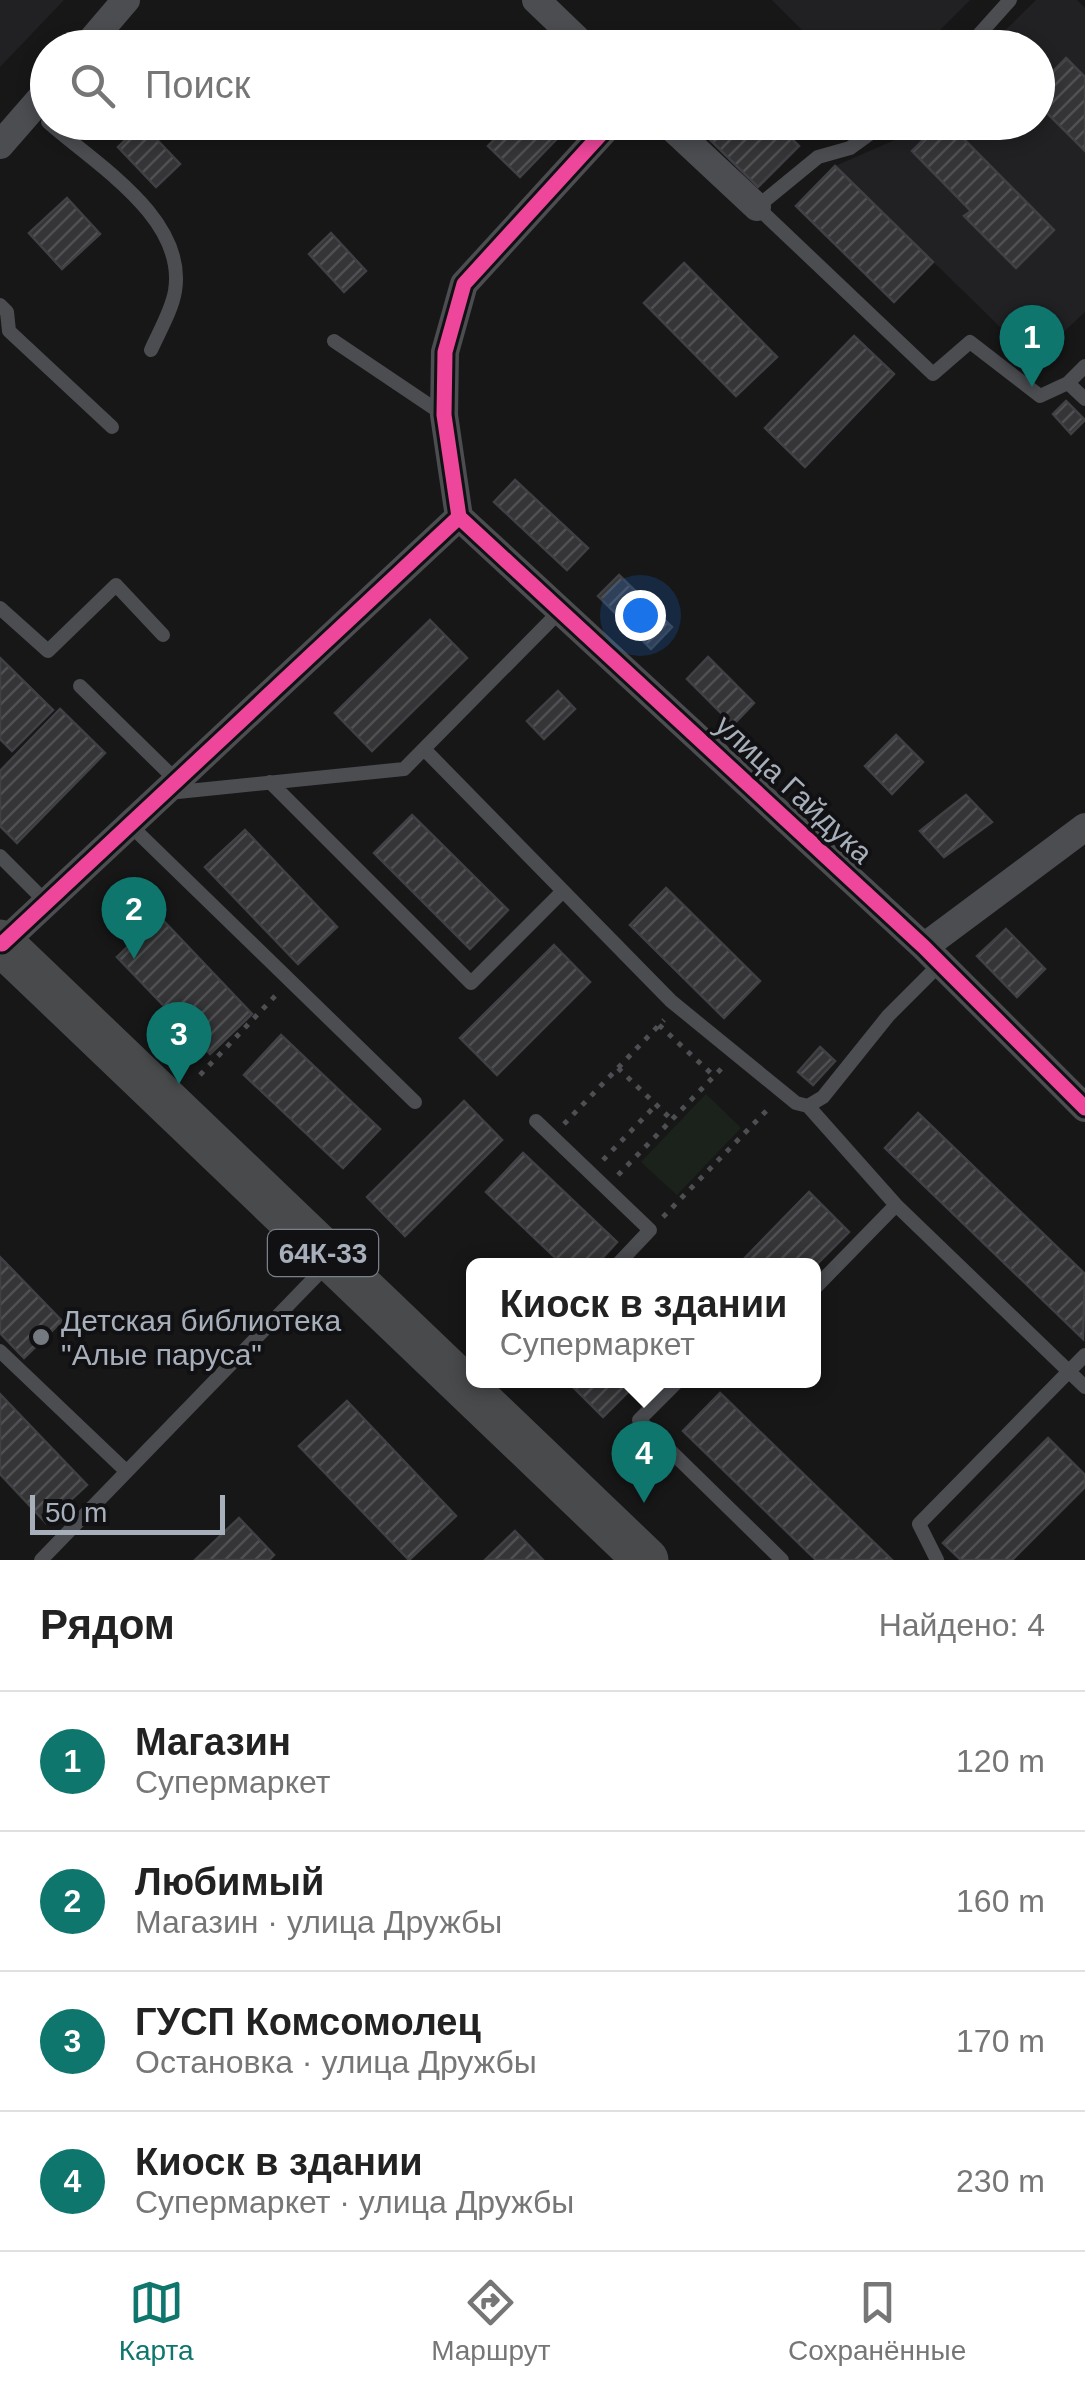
<!DOCTYPE html>
<html lang="ru">
<head>
<meta charset="utf-8">
<style>
	:root { --surface:#fff; --page:#f2f2f2; --text:#222; --muted:#767676; --line:#e0e0e0; --accent:#0f766e }
	body { margin:0; font-family:Helvetica,sans-serif; background:var(--page); color:var(--text) }
	.scale { position:absolute; left:30px; bottom:25px; width:195px; box-sizing:border-box; padding-left:10px; border:5px solid #a7afba; border-top:0; font-size:28px; line-height:35px; white-space:nowrap; color:#a7afba; -webkit-text-stroke:8px #111114; paint-order:stroke }
	.you { position:absolute; left:640px; top:615px; width:35px; height:35px; margin:-25px; border:8px solid #fff; border-radius:50%; background:#1a73e8; box-shadow:0 0 0 15px #1a73e833 }
	.badge { display:grid; place-items:center; width:65px; height:65px; border-radius:50%; background:var(--accent); color:#fff; font-size:32px; font-weight:700 }
	.pin { position:absolute; translate:-50% -82px; filter:drop-shadow(0 2px 5px #0008) }
	.pin::after { content:''; position:absolute; top:52px; width:35px; height:30px; background:inherit; clip-path:polygon(0 0,100% 0,50% 100%) }
	.popup { position:absolute; left:466px; top:1258px; width:355px; height:130px; box-sizing:border-box; display:grid; place-content:center; border-radius:15px; background:var(--surface); filter:drop-shadow(0 2px 8px #0005); font-size:32px; white-space:nowrap; color:var(--muted) }
	.popup b { font-size:38px; color:var(--text) }
	.popup::after { content:''; position:absolute; left:50%; top:100%; margin-left:-20px; border:20px solid transparent; border-top-color:var(--surface) }
	.list { margin:0; padding:0; list-style:none }
	h2 { display:flex; justify-content:space-between; align-items:center; height:130px; margin:0; padding:0 40px; font-size:42px }
	h2 small { font-size:32px; font-weight:400; color:var(--muted) }
	.list li { display:grid; grid-template-columns:65px 1fr auto; gap:30px; align-items:center; box-sizing:border-box; height:140px; padding:0 40px; border-top:2px solid var(--line) }
	.list b { display:block; font-size:38px; white-space:nowrap }
	.list p { margin:0; font-size:32px; white-space:nowrap; color:var(--muted) }
	.list em { font-size:32px; font-style:normal; color:var(--muted) }
	.icon { flex:none; width:55px; height:55px; fill:none; stroke:currentColor; stroke-width:2; stroke-linecap:round; stroke-linejoin:round }
	.map { position:relative; flex:none; width:1085px; height:1560px; overflow:hidden }
	.search { position:absolute; background:var(--surface); box-shadow:0 5px 15px #0003; left:30px; right:30px; top:30px; height:110px; display:flex; align-items:center; gap:25px; box-sizing:border-box; padding:0 35px; border-radius:55px; color:var(--muted); font-size:38px }
	.sheet { height:690px; background:var(--surface) }
	nav { display:flex; justify-content:space-around; align-items:center; box-sizing:border-box; height:140px; border-top:2px solid var(--line); background:var(--surface); font-size:28px; color:var(--muted) }
	nav a { display:grid; justify-items:center; gap:5px }
	nav .on { color:var(--accent) }
	.map>svg:first-child { display:block }
	.built { fill:#212124 }
	.green { fill:#1b221b }
	.building { fill:url(#building-hatch); stroke:#404144; stroke-width:2.5 }
	.lines { fill:none; stroke-linecap:round; stroke-linejoin:round }
	.path { stroke:#4d4f52; stroke-width:5; stroke-dasharray:5 8; stroke-linecap:butt }
	.lane { stroke:#4b4d51; stroke-width:14 }
	.street { stroke:#4b4d51; stroke-width:28 }
	.primary { stroke:#484a4c; stroke-width:45 }
	.cycleway-casing { stroke:#111114; stroke-width:21 }
	.cycleway { stroke:#ed469a; stroke-width:15 }
	.poi-dot { fill:#757a81; stroke:#111114; stroke-width:4 }
	.labels { text-anchor:middle; dominant-baseline:central; stroke-width:8; stroke-linejoin:round; paint-order:stroke }
	.shield { fill:#111114; stroke:#7a8088; stroke-width:2.5 }
	.shield-label { font-size:28px; font-weight:bold; fill:#a7afba }
	.street-label { font-size:30px; fill:#a7afba; stroke:#111114 }
	.poi-label { font-size:30px; fill:#a7afba; stroke:#111114; text-anchor:start }
</style>
</head>
<body>
<div class="map">
<svg width="1085" height="1560" viewBox="0 0 1085 1560">
	<defs>
		<pattern id="building-hatch" width="6" height="6" patternUnits="userSpaceOnUse" patternTransform="scale(2.5)"><rect width="6" height="6" fill="#353537"/><path d="M-1 1l2-2M0 6l6-6M5 7l2-2" fill="none" stroke="#4f5052"/></pattern>
	</defs>
	<rect width="100%" height="100%" fill="#171718"/>
	<path class="built" d="M0,0H64L0,67Z
		M772,0H970L923,47L820,48Z
		M1036,0H1077L1085,8V312L1034,360L835,166L897,139L913,123L1038,122V48L988,47Z"/>
	<path class="green" d="M706,1094L741,1128L677,1195L641,1162Z"/>
	<path class="building" d="M1066,58L1085,77V151L1038,104V87Z
		M512,122H573L520,177L488,146Z
		M692,122H775L799,146L758,187Z
		M941,122H947L1054,230L1016,268L964,216L971,211L912,151Z
		M142,124L180,164L156,187L118,147Z
		M835,166L933,262L894,302L796,206Z
		M67,198L100,234L62,269L29,233Z
		M331,233L366,271L344,292L309,254Z
		M684,263L777,357L736,396L644,303Z
		M854,336L894,374L805,467L765,428Z
		M1066,401L1085,420L1071,434L1053,414Z
		M515,480L588,548L567,570L494,502Z
		M619,575L672,627L651,649L598,596Z
		M430,620L467,658L372,751L335,713Z
		M708,657L754,703L733,725L687,679Z
		M0,658L53,710L12,751L0,739Z
		M558,691L575,709L544,739L527,721Z
		M60,709L105,753L17,843L0,826V771Z
		M896,735L923,762L892,794L865,766Z
		M966,795L992,822L944,857L920,831Z
		M412,815L508,910L470,949L374,853Z
		M245,830L337,927L298,964L205,867Z
		M666,888L760,981L724,1018L630,925Z
		M159,916L252,1014L210,1054L117,957Z
		M1006,929L1045,969L1017,997L977,956Z
		M554,945L590,982L497,1075L460,1038Z
		M281,1035L380,1129L343,1168L244,1075Z
		M820,1047L835,1061L813,1085L798,1072Z
		M464,1101L502,1140L405,1236L367,1197Z
		M918,1113L1085,1274L1083,1339L885,1148Z
		M523,1153L617,1242L595,1266H564L486,1192Z
		M809,1192L849,1232L814,1267L737,1266Z
		M0,1257L62,1321L24,1358L0,1333Z
		M566,1380H640L603,1417Z
		M720,1393L892,1560H816L683,1431Z
		M0,1394L87,1485L46,1523L0,1474Z
		M347,1401L456,1516L409,1560L299,1446Z
		M1048,1438L1085,1475V1487L1012,1560H961L943,1543Z
		M239,1518L274,1555L269,1560H195Z
		M515,1531L543,1560H485Z"/>
	<g class="lines">
		<path class="path" d="M659,1025L714,1076
			M618,1068L672,1120
			M200,1075L277,994
			M564,1124L664,1020
			M603,1160L656,1105
			M618,1175L722,1068
			M663,1217L770,1107"/>
		<path class="lane" d="M967,48L1010,0
			M48,122C95,164 187,218 175,291C172,310 159,332 151,350
			M886,122L850,148L818,157L757,207L933,374L970,342L1040,396L1068,383
			M0,305L7,312L9,331L112,427
			M334,341L444,415
			M1085,366L1068,383L1085,399
			M0,608L48,651L116,585L163,635
			M80,686L178,782
			M424,749L671,1001L796,1103L808,1106L823,1097L888,1016L940,964
			M270,782L471,983L563,891
			M168,793L404,769L561,610
			M131,826L415,1102
			M0,856L47,903
			M808,1106L896,1205
			M536,1121L650,1230L616,1266
			M814,1289L896,1205L1085,1387
			M0,1351L126,1471
			M679,1380L639,1420L782,1560
			M41,1560L327,1265
			M937,1560L919,1524L1085,1355"/>
		<path class="street" d="M536,0L586,48
			M85,48L126,0
			M666,122L757,207
			M0,145L48,90
			M459,517L924,947L1085,1108
			M459,517L444,415L445,352L464,284L612,122
			M2,944L459,517
			M924,947L1085,827"/>
		<path class="primary" d="M0,942L646,1560"/>
		<g class="cycleway-casing">
			<path id="cycleway" d="M459,517L924,947L1085,1108
				M459,517L444,415L445,352L464,284L612,122
				M2,944L459,517"/>
		</g>
		<use href="#cycleway" class="cycleway"/>
	</g>
	<circle class="poi-dot" cx="41" cy="1337" r="10"/>
	<g class="labels">
		<rect class="shield" x="268" y="1230" width="110" height="46" rx="8"/>
		<g class="shield-label">
			<text x="323" y="1253">64К-33</text>
		</g>
		<g class="street-label">
			<text transform="translate(794 789) rotate(43)">улица Гайдука</text>
		</g>
		<g class="poi-label">
			<text x="61" y="1320">Детская библиотека<tspan x="61" dy="34">"Алые паруса"</tspan></text>
		</g>
	</g>
</svg>
<div class="scale">50 m</div>
<div class="you"></div>
<div class="pin badge" style="left:1032px;top:387px">1</div>
<div class="pin badge" style="left:134px;top:959px">2</div>
<div class="pin badge" style="left:179px;top:1084px">3</div>
<div class="pin badge" style="left:644px;top:1503px">4</div>
<div class="popup"><b>Киоск в здании</b>Супермаркет</div>
<div class="search"><svg class="icon" aria-label="search" viewBox="0 0 24 24"><circle cx="10" cy="10" r="6"/><path d="M15 15l6 6"/></svg>Поиск</div>
</div>
<section class="sheet">
<h2>Рядом<small>Найдено: 4</small></h2>
<ul class="list">
<li><span class="badge">1</span><div><b>Магазин</b><p>Супермаркет</p></div><em>120 m</em></li>
<li><span class="badge">2</span><div><b>Любимый</b><p>Магазин · улица Дружбы</p></div><em>160 m</em></li>
<li><span class="badge">3</span><div><b>ГУСП Комсомолец</b><p>Остановка · улица Дружбы</p></div><em>170 m</em></li>
<li><span class="badge">4</span><div><b>Киоск в здании</b><p>Супермаркет · улица Дружбы</p></div><em>230 m</em></li>
</ul>
</section>
<nav>
<a class="on"><svg class="icon" aria-label="map" viewBox="0 0 24 24"><path d="M3 6l6-2 6 2 6-2v14l-6 2-6-2-6 2zM9 4v14M15 6v14"/></svg>Карта</a>
<a><svg class="icon" aria-label="directions" viewBox="0 0 24 24"><path d="M12 3l9 9-9 9-9-9zM9 14v-3h6M13 9l2 2-2 2"/></svg>Маршрут</a>
<a><svg class="icon" aria-label="saved" viewBox="0 0 24 24"><path d="M7 4h10v16l-5-4-5 4z"/></svg>Сохранённые</a>
</nav>
</body>
</html>
